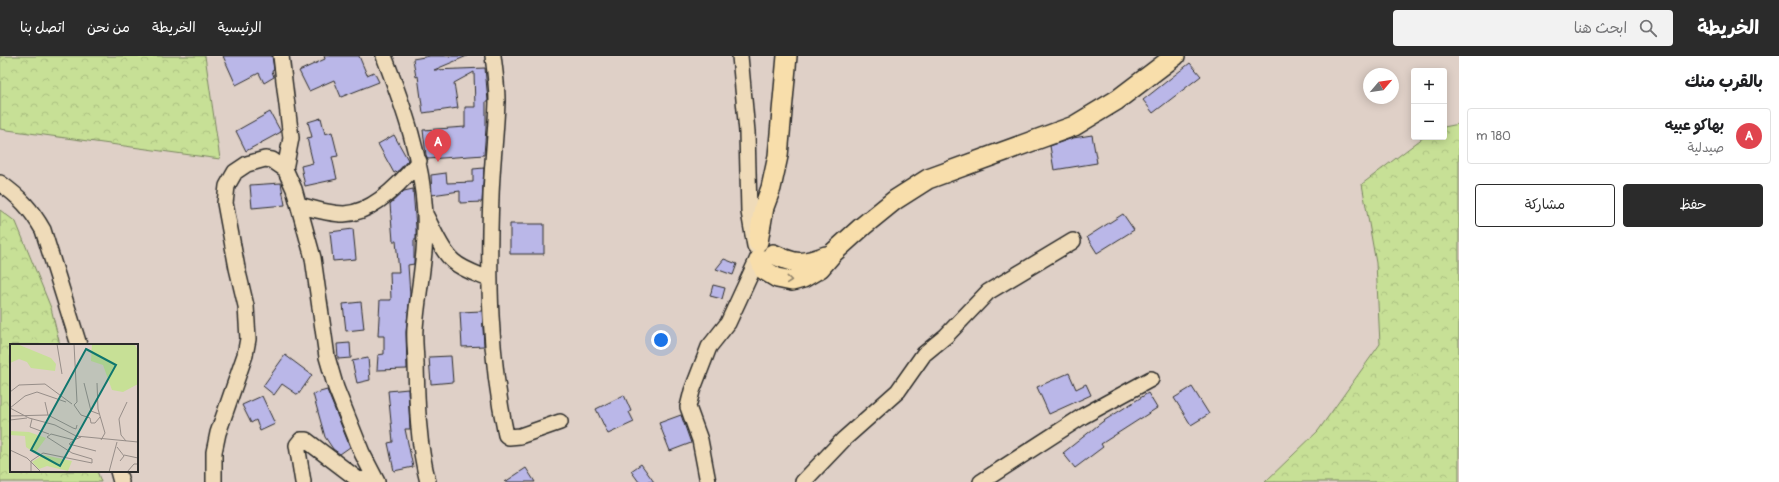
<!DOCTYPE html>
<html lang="ar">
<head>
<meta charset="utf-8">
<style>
	:root { --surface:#fff; --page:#f2f2f2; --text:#202124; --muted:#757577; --line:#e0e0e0; --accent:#2b2b2b }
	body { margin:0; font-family:Pangolin,"Playpen Sans Arabic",sans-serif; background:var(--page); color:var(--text); direction:rtl }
	.controls { position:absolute; right:12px; top:12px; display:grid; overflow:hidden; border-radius:4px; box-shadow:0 2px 10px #0003 }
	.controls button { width:36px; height:36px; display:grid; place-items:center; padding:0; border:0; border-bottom:1px solid var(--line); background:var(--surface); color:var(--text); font:20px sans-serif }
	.compass { position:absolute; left:1363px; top:12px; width:36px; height:36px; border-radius:50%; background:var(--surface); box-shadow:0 2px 10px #0003; rotate:61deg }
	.you { position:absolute; left:661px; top:284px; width:14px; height:14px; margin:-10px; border:3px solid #fff; border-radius:50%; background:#1a73e8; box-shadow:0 0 0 6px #1a73e833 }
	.badge { display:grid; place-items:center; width:26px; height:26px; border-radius:50%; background:var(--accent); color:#fff; font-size:13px; font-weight:700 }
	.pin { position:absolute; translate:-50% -33px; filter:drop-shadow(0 1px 2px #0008) }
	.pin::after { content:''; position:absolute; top:21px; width:14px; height:12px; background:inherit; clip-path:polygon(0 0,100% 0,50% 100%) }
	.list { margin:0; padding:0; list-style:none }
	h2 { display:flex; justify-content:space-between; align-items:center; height:52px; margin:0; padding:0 16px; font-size:17px }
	h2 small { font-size:13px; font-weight:400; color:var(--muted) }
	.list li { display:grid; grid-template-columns:26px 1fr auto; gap:12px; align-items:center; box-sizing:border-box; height:56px; margin:0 8px 8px; padding:0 8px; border:1px solid var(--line); border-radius:4px }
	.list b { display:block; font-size:15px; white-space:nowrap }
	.list p { margin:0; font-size:13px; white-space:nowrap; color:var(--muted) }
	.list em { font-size:13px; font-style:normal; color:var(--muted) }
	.actions { display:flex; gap:8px; padding:12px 16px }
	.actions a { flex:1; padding:9px 0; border:1px solid var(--accent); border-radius:4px; text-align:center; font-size:14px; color:var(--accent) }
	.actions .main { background:var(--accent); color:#fff }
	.icon { flex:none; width:22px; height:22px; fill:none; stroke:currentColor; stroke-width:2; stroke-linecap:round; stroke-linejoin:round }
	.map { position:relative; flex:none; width:1459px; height:426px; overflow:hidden; direction:ltr }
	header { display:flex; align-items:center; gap:24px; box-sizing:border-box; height:56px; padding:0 20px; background:var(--accent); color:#fff }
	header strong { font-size:19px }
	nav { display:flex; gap:22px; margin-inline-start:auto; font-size:14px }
	.search { width:280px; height:36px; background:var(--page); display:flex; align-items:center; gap:10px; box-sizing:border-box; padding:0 14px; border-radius:4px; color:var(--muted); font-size:15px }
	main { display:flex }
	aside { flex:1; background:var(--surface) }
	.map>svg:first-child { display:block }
	.forest { fill:url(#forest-crowns); stroke:#798660 }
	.building { fill:#bab7e8; stroke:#2b2b2b }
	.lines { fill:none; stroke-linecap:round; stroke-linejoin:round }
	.minor-casing { stroke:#2b2b2b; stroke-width:18 }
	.major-casing { stroke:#2b2b2b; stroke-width:22 }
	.minor { stroke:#efdbb9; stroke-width:15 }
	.major { stroke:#f8deab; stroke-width:19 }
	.oneway { stroke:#92846b }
	.inset-road { fill:none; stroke:#978e89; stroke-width:1 }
	.view { fill:#0f766e; fill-opacity:0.15; stroke:#0f766e; stroke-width:2 }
	.inset-edge { fill:none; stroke:#2b2b2b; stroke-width:2 }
</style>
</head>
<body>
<header>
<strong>الخريطة</strong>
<div class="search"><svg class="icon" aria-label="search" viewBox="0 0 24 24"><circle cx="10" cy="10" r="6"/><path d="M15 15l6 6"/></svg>ابحث هنا</div>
<nav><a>الرئيسية</a><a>الخريطة</a><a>من نحن</a><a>اتصل بنا</a></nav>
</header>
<main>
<aside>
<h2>بالقرب منك<small></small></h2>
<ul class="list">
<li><span class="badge" style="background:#e0444e">A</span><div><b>بهاكو عبيه</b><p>صيدلية</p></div><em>180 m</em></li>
</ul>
<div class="actions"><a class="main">حفظ</a><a>مشاركة</a></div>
</aside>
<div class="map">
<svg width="1459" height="426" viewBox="0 0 1459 426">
	<defs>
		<pattern id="forest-crowns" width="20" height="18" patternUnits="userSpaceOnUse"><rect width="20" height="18" fill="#c7e096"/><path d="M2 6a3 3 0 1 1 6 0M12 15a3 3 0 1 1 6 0" fill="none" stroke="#abc081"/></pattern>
	</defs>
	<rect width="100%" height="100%" fill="#dfd0c7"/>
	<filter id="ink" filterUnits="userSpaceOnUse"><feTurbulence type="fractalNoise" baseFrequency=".025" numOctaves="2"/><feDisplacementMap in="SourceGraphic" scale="8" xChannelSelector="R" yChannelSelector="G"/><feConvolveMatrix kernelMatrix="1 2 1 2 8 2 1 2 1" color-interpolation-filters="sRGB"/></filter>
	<g filter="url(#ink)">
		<path class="forest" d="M0,0H205L220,103L0,73Z
			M1459,68V426H1265L1318,375L1380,288L1376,207L1362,128L1424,81H1444V71Z
			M0,154L16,166L51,252L60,289H11V415H97L101,426H0Z"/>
		<path class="building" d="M223,0H272L274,14L272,15L274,21L264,27L259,17L236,29Z
			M324,0H359L367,19L374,16L379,26L341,41L334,24L309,35L299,15L325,3Z
			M430,0H467L434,14L485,12L488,45H486V72L484,99L428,103L426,99L423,74L465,71V51H475L474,16L454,27L458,52L423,57L418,20L416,21L413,3Z
			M1190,7L1201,20L1153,57L1143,44Z
			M270,56L281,76L246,95L236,75Z
			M321,62L325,78L332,76L338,100L332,101L337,123L305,130L301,110L313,107L307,82L312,81L308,66Z
			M394,79L408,104L399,114L394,117L378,88Z
			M1092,79L1097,107L1054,114L1050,90L1073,82Z
			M484,112L482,146L460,147V135L432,139L431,119L446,117L447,127L473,126V113Z
			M281,127L285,149L252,152L250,129Z
			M413,133L416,172V184H414V208L408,209L410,239L406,276L407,313L377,314L378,299L384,298V280H378L380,244H391L390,216H399L396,185H393L390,148L404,135Z
			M1123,158L1134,174L1097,197L1087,181Z
			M510,168H544V198H510Z
			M353,173L356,203L333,205L330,176Z
			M724,203L737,208L733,219L716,213Z
			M713,229L725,232L722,243L710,240Z
			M361,246L364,273L346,275L343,248Z
			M482,255L484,290L462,291L460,256Z
			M350,287L351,302L338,303L337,288Z
			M285,299L312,319L298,339L282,328L274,339L263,330Z
			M451,300L453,326L431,328L429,301Z
			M368,302L370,324L357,327L352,305Z
			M1069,317L1076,333L1086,328L1091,339L1049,358L1037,331Z
			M1192,331L1209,358L1191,369L1174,342Z
			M408,333L410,373H405L413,411L394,415L388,387L393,386L388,335Z
			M327,334L350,391L340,398L333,393L325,381L313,338Z
			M1148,337L1157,352L1101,388L1103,391L1075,412L1063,397L1102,366Z
			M624,339L631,355L629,356L634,366L608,378L596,353Z
			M262,340L275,368L260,375L256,364L251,367L242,349Z
			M681,359L691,387L670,395L659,367Z
			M641,408L654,426H639L631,415Z
			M526,412L535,426H505Z"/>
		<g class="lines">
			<g class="minor-casing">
				<path id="minor" d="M281,0L291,82L285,113
					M384,0C404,52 422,102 425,158C427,196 418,234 415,272C414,284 416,297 416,309C417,347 418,389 428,426
					M493,0C495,15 497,31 497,45C496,77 492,108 491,140C488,220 489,300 506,379L509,381L520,380L560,366
					M740,0L747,76L749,156L755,190
					M0,127C20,141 31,153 43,174L79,289
					M299,149C313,153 329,158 344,158C373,157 402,126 419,105
					M426,160C434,175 441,194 453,205C463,214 477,218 489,223
					M118,415L121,426
					M214,426V396L218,377L245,299L248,283L246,250L237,212L225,147L227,130L235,116L247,108L265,103L272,104L285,113L294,133L313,202L327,301L336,332L362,397L377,426
					M303,426L297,389L301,384H306L356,422L370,426
					M708,426L700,384L688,351L692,335L709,291L728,267L758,202
					M803,426L844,383L898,335L924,298L946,280L988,236L1073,185
					M981,426L1083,360L1151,323"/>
			</g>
			<g class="major-casing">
				<path id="major" d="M758,186L764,151L771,132L778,100L787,0
					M773,198C796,209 802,209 826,200
					M760,203L764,214L777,222L792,225L803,222L820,212L833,197L863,170L895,144L928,123L1074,70L1117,44L1175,0"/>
			</g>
			<use href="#minor" class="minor"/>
			<use href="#major" class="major"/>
		</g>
		<defs><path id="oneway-chevron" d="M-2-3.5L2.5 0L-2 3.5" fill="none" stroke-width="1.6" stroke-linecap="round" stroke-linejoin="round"/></defs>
		<use class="oneway" href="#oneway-chevron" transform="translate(789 224) rotate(5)"/>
	</g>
	<g transform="translate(10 288)">
		<rect width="128" height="128" fill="#dfd0c7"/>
		<path d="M0,0H7L41,14L46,20L45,27L21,24L17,18L9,15L0,19ZM82,0H124L128,6V40L113,48L102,46L93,21L81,17ZM0,87L19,88L36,94L25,109L16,103L15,92L0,91ZM33,111L62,117L58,127L37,122L29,125L22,118Z" fill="#c7e096"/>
		<path class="inset-road" d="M47,0L52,30M74,39L81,67L89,70M87,39L88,65L95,89L91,96M0,48L9,41L35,40L62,60M35,58L38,71M64,61L71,71L80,74L81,79H85L90,73M64,61L67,58L64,0M0,64L19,74L45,81L66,92L128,98M0,64L15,52L27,48L56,58M0,72L38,71L63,84L66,85L67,81M22,75L20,83L39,90M0,76L17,74M64,96L59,100L86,107M116,97L111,91L109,75L117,58M107,103L114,112L110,117M0,106L17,114L31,128M114,111L128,114M21,128V117L33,109L82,119V115L62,109L37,93L41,90L64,96L71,93M99,128L107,98M117,128L124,120H128"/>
		<path class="view" d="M76,5L106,21L50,122L21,106Z"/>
		<rect width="128" height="128" class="inset-edge"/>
	</g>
</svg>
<div class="controls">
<button>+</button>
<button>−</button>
</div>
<svg class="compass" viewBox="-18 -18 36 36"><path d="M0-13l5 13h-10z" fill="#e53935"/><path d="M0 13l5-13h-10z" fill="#757577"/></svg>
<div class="you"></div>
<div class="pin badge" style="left:438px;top:106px;background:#e0444e">A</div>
</div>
</main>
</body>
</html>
